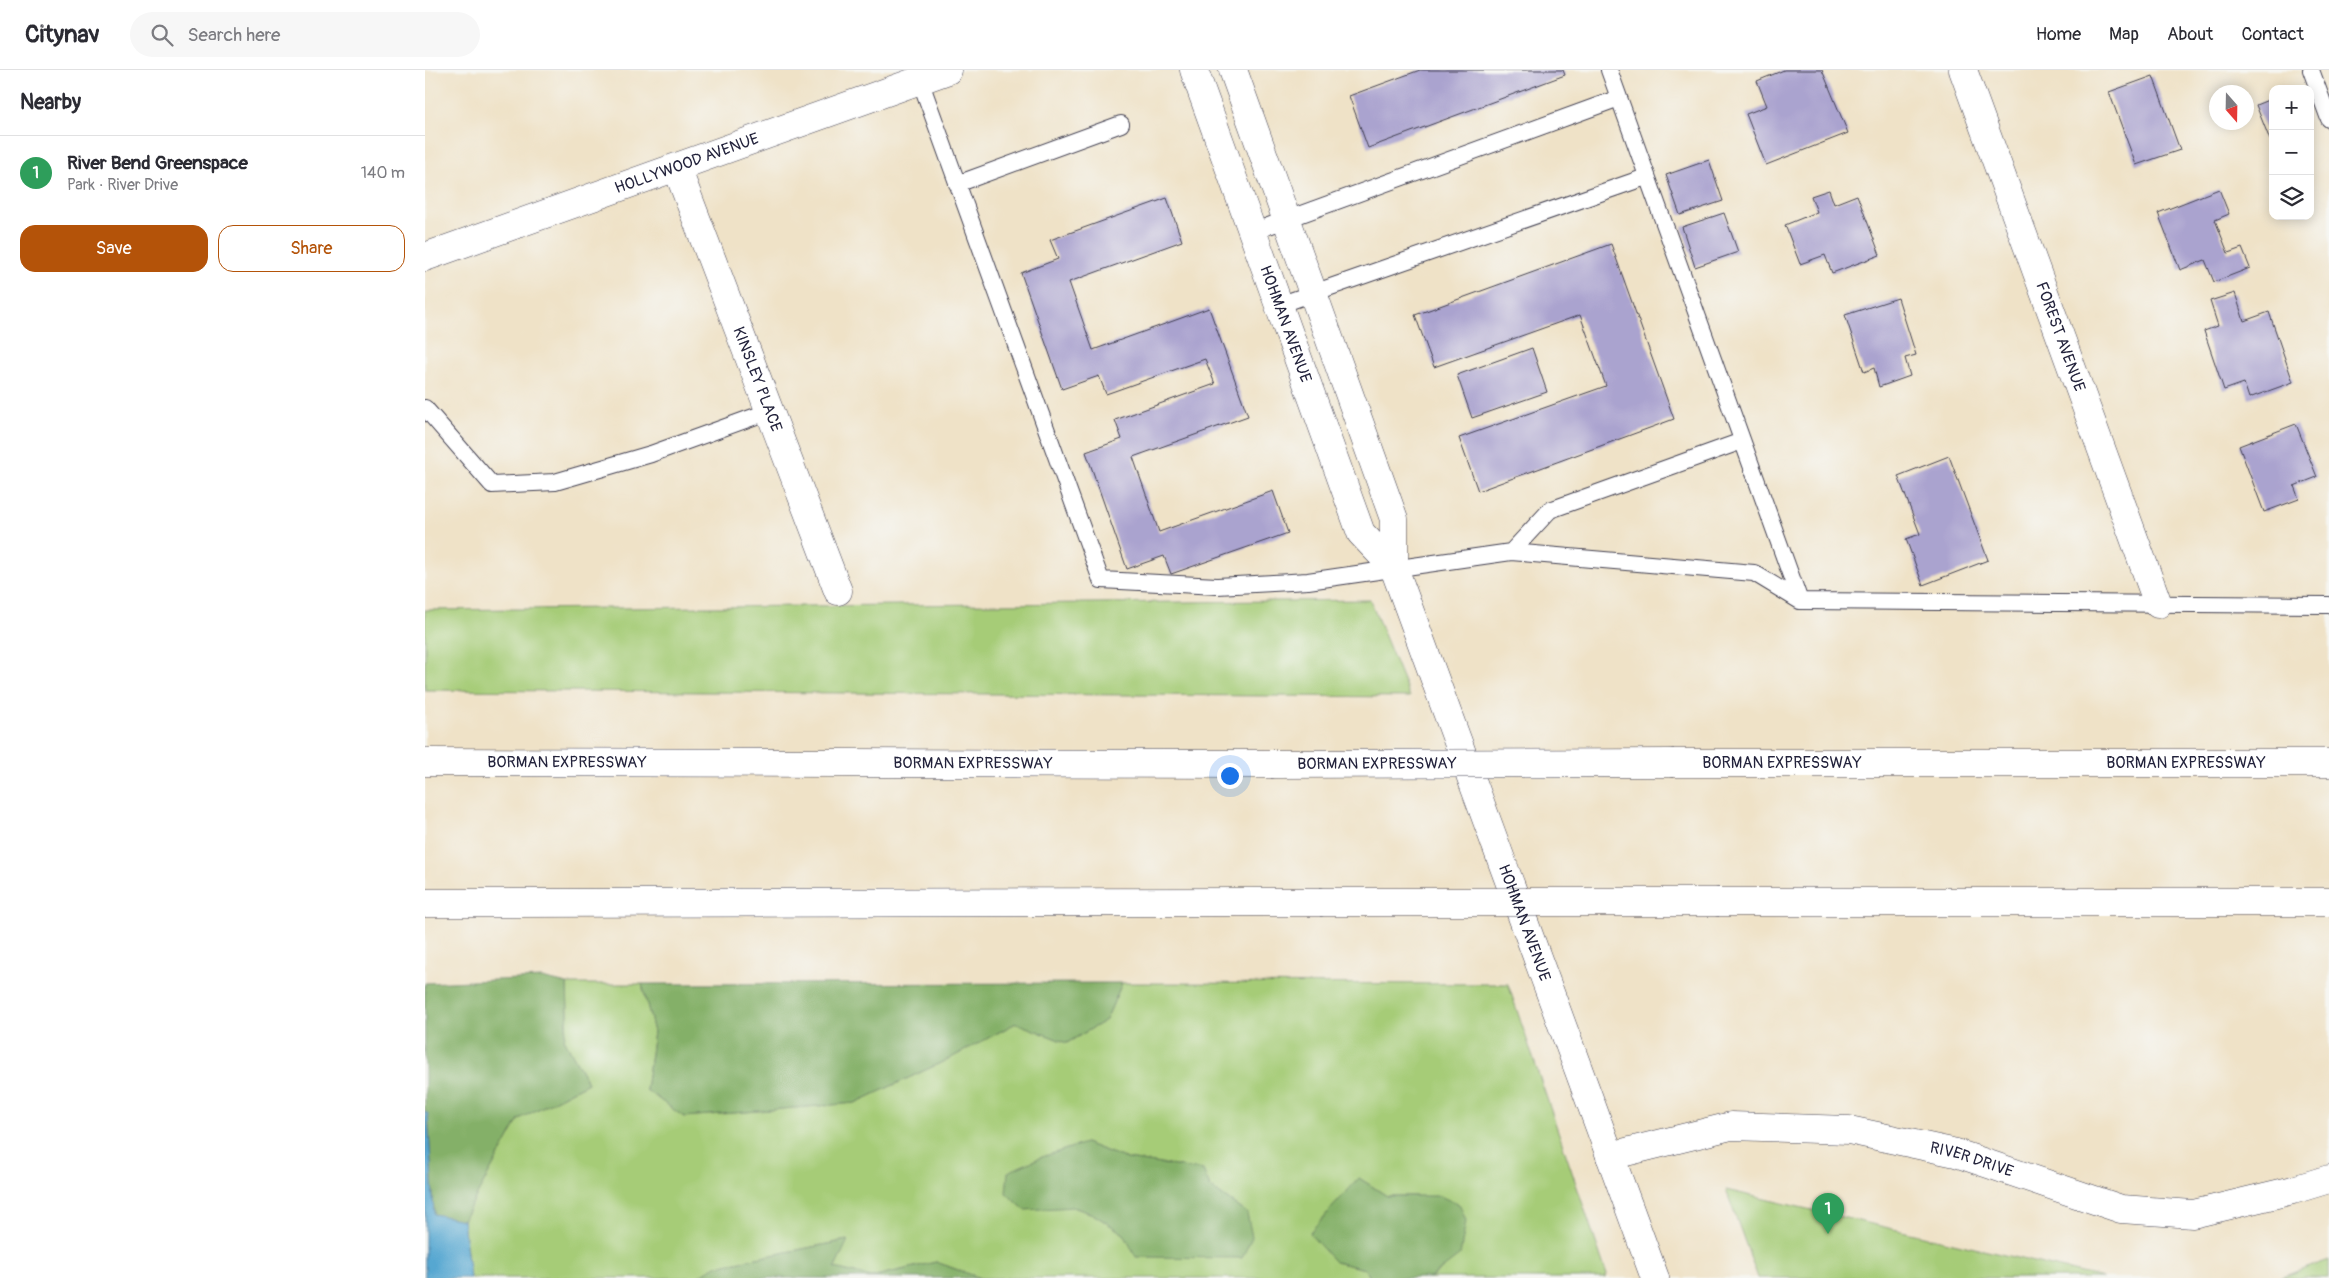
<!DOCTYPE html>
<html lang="en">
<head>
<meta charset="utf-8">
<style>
	:root { --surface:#fff; --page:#f7f7f7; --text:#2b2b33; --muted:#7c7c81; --line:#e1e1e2; --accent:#b45309 }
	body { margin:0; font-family:Pangolin,sans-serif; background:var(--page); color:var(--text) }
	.controls { position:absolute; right:15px; top:15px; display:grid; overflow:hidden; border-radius:10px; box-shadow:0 2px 12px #0003 }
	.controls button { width:45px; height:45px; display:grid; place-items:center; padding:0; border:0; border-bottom:1px solid var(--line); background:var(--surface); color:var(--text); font:25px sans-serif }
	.compass { position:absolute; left:1784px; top:15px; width:45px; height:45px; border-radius:50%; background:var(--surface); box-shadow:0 2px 12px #0003; rotate:160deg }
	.you { position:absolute; left:804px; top:705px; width:18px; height:18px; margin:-12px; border:4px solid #fff; border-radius:50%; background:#1a73e8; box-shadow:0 0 0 8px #1a73e833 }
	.badge { display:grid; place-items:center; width:32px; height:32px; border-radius:50%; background:var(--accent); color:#fff; font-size:16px; font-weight:700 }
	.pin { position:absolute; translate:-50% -41px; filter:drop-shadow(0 1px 2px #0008) }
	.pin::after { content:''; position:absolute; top:26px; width:18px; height:15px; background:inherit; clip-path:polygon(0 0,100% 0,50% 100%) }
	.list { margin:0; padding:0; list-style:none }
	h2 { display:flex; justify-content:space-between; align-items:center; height:65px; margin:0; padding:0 20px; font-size:21px }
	h2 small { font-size:16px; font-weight:400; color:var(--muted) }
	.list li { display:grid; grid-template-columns:32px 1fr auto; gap:15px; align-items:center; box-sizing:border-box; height:75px; padding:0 20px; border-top:1px solid var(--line) }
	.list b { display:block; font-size:19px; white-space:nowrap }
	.list p { margin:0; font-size:16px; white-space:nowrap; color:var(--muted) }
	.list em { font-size:16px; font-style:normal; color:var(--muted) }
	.actions { display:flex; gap:10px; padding:15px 20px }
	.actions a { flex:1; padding:11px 0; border:1px solid var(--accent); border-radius:15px; text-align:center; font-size:18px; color:var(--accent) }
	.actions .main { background:var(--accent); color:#fff }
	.icon { flex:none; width:28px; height:28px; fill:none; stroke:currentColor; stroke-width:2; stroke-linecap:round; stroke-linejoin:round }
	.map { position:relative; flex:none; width:1904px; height:1208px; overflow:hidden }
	header { display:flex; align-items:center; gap:30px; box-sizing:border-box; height:70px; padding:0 25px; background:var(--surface); border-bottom:1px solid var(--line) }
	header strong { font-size:24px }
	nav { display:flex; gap:28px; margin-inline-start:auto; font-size:18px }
	.search { width:350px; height:45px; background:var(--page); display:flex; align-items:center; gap:12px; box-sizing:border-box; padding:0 18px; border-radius:28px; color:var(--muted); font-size:19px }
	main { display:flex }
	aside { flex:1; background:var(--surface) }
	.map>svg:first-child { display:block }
	.green { fill:#a6cc77; stroke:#647759; fill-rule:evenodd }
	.forest { fill:#84b068; stroke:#536952 }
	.water { fill:#57a7d1; stroke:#3c6486 }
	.building { fill:#aaa3cf }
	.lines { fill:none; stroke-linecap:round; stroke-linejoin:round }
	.service-casing { stroke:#413f50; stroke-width:18 }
	.minor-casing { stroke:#413f50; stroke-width:29 }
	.tertiary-casing { stroke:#413f50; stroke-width:29 }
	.secondary-casing { stroke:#413f50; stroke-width:29 }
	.motorway-casing { stroke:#413f50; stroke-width:29 }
	.service { stroke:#fff; stroke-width:16 }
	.minor { stroke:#fff; stroke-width:28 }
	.tertiary { stroke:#fff; stroke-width:28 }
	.secondary { stroke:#fff; stroke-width:28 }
	.motorway { stroke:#fff; stroke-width:28 }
	.motorway-bridge-casing { stroke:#413f50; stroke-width:29; stroke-linecap:butt }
	.motorway-bridge { stroke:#fff; stroke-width:28 }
	.labels { text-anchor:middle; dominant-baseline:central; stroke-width:4; stroke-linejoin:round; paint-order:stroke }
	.street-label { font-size:16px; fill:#22223b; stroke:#f6f6f2 }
</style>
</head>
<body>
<header>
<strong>Citynav</strong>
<div class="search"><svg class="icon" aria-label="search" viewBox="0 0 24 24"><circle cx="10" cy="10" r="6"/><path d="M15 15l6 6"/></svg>Search here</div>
<nav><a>Home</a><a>Map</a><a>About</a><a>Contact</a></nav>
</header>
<main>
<aside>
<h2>Nearby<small></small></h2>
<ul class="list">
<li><span class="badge" style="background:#2e9e5b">1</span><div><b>River Bend Greenspace</b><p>Park · River Drive</p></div><em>140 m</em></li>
</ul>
<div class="actions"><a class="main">Save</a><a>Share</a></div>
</aside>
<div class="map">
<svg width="1904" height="1208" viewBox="0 0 1904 1208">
	<rect width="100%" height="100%" fill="#f6f6f2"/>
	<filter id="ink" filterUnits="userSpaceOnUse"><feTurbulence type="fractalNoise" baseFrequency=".02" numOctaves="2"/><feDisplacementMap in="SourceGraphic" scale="10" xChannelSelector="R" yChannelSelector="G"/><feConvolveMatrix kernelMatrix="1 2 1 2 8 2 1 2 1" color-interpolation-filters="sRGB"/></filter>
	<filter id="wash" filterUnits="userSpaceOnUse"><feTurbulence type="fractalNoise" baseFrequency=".0096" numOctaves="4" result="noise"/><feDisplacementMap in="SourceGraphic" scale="20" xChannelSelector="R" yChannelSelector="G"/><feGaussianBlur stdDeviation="1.12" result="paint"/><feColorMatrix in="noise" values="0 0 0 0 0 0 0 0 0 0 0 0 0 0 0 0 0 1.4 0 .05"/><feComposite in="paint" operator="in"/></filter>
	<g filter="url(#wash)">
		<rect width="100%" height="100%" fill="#efe2c7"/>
		<path class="green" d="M945,530L985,627L0,620V540Z
			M697,913L1083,914L1182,1205L1180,1208H1005L1015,1201L993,1126H962L934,1108L910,1192L940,1199L944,1208H555L511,1192L446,1207L409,1198L422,1170L292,1196L270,1208H45L38,1150L94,1049L163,1013L139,969L143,945L142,914H217L229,962L221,1020L259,1047L430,1033L524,989L591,953L642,973L681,950ZM660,1073L702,1089L778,1100L785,1117L822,1143L699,1164L668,1144L648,1137Z
			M1301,1120L1678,1208H1333Z
			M1904,1190V1208H1855Z"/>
		<path class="forest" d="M117,908L142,914L143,945L139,969L163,1013L94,1049L38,1150L9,1145L3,1044L0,1041V913Z
			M697,913L681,950L642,973L591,953L524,989L430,1033L259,1047L221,1020L229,962L217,914Z
			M660,1073L702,1089L778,1100L785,1117L822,1143L827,1167L817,1188L711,1187L699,1164L668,1144L648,1137L600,1140L581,1123L583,1102L614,1088Z
			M934,1108L962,1126H1015L1035,1135L1041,1151L1035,1185L1005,1208H944L940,1199L910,1192L884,1163Z
			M423,1170L410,1198L446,1207L511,1192L555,1208H270L291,1196Z"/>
		<path class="water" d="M0,1041L3,1044L9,1144L38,1150L45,1208H0Z"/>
		<g id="blocks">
			<path class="building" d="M995,0H1138L1140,5L943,78L924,26Z
				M1359,0H1397L1423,63L1341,95L1321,44L1342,36L1332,11Z
				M1728,6L1755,80L1711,95L1684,22Z
				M1848,28V69L1845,70L1831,35Z
				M1284,90L1298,131L1255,145L1241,105Z
				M1794,119L1804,144L1790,150L1803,183L1817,178L1825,198L1789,212L1780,190L1755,200L1733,143Z
				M1404,120L1409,134L1432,125L1455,185L1407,203L1400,185L1375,194L1360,155L1392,142L1386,126Z
				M742,128L757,171L644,212L668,280L784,238L823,346L708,387L734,462L848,421L863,463L746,504L739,486L702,499L661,382L697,369L690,350L790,314L780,289L681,324L674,306L637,319L596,203L633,189L625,170Z
				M1299,143L1313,182L1270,197L1257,157Z
				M1186,174L1249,349L1053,421L1034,368L1181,316L1155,245L1009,297L990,245Z
				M1810,223L1819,251L1844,242L1868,312L1824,328L1819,313L1799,320L1779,261L1793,256L1785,231Z
				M1473,228L1491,285L1480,288L1485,306L1454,317L1449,298L1439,302L1420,245Z
				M1107,278L1122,322L1047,348L1032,305Z
				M1871,354L1892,407L1869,416L1874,429L1839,442L1814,376Z
				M1524,386L1563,490L1498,515L1481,469L1495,464L1473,406Z"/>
		</g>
	</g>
	<g filter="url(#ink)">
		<use href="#blocks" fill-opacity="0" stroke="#413f50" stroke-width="1"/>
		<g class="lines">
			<g class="service-casing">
				<path id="service" d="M1184,0L1375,531
					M1886,0L1904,49
					M492,2L676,510L792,516L883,511L1086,482L1329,503L1375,531L1904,535
					M532,114L696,54
					M827,162L1194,28
					M854,235L1221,107
					M0,338L67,415L130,412L226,384L345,341
					M1086,482L1125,440L1317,371"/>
			</g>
			<g class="minor-casing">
				<g id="minor">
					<path id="s1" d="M1538,0L1733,534"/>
					<path id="s2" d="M252,98L413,521"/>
					<path id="s3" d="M0,187L523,0"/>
				</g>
			</g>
			<g class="tertiary-casing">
				<g id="tertiary">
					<path id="s4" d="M1185,1086L1306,1056L1424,1060L1531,1083L1696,1139L1768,1144L1868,1120L1904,1109"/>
				</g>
			</g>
			<g class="secondary-casing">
				<g id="secondary">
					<path id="s5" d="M769,0L936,463L969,498"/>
					<path id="s6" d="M808,0L969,449V498L1230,1208"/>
				</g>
			</g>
			<g class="motorway-casing">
				<g id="motorway">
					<path id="s7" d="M0,692L846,694"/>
					<path id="s8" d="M1249,693H1904"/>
					<path d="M1294,832H1904"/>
					<path d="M0,833L895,832"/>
				</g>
			</g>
			<use href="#service" class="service"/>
			<use href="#minor" class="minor"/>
			<use href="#tertiary" class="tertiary"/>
			<use href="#secondary" class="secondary"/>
			<use href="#motorway" class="motorway"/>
			<g class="motorway-bridge-casing">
				<g id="motorway-bridge">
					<path id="s9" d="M846,694L1249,693"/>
					<path d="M895,832H1294"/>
				</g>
			</g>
			<use href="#motorway-bridge" class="motorway-bridge"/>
		</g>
	</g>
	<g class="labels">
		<g class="street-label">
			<text stroke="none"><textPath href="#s3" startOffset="278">HOLLYWOOD AVENUE</textPath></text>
			<text stroke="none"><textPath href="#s5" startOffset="270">HOHMAN AVENUE</textPath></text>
			<text stroke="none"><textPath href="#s1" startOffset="284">FOREST AVENUE</textPath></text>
			<text stroke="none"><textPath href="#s2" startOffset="226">KINSLEY PLACE</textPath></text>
			<text stroke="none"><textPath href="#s7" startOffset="142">BORMAN EXPRESSWAY</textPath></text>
			<text stroke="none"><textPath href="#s8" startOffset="108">BORMAN EXPRESSWAY</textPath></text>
			<text stroke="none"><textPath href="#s7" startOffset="548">BORMAN EXPRESSWAY</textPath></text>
			<text stroke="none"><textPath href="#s9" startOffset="106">BORMAN EXPRESSWAY</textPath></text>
			<text stroke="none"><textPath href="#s8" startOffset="512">BORMAN EXPRESSWAY</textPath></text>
			<text stroke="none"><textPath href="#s6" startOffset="904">HOHMAN AVENUE</textPath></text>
			<text stroke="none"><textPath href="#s4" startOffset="369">RIVER DRIVE</textPath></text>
		</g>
	</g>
</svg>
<div class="controls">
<button>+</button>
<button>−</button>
<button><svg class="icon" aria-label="layers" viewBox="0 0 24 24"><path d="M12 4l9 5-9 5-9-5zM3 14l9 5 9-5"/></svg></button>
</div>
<svg class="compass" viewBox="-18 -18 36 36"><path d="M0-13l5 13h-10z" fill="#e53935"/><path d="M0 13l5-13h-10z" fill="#7c7c81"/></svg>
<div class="you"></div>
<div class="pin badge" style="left:1403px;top:1164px;background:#2e9e5b">1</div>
</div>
</main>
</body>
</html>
